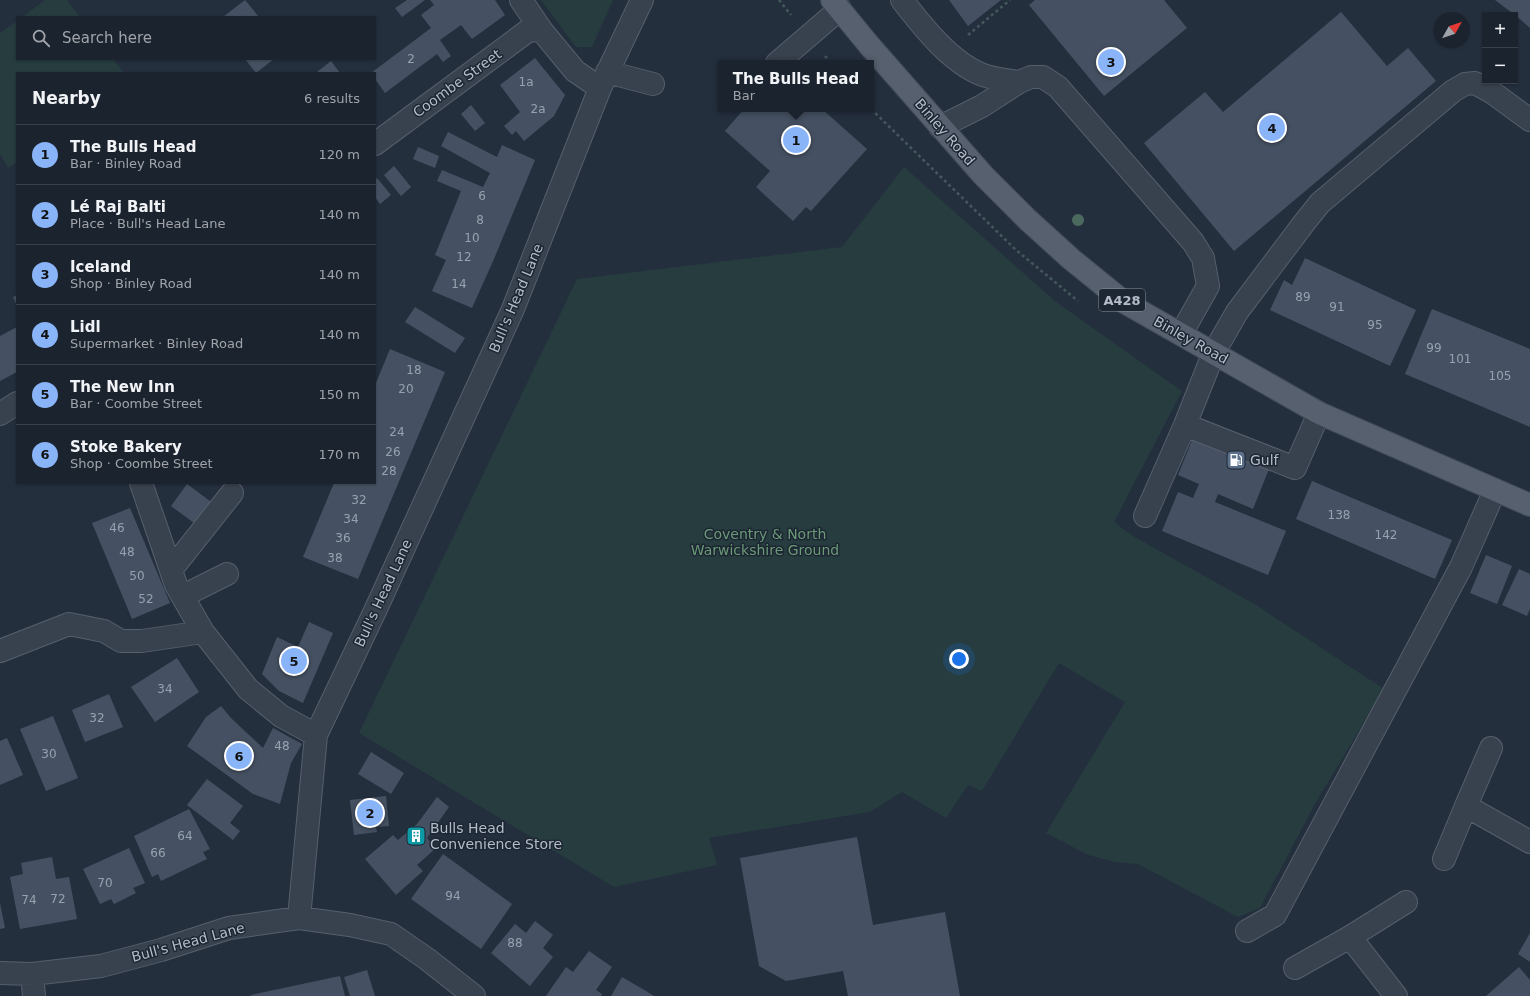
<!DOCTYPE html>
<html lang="en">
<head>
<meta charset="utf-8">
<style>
	:root { --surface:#1b232e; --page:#242b36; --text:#f1f3f6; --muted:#a0a4aa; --line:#39404a; --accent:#8ab4f8 }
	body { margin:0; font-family:"DejaVu Sans",sans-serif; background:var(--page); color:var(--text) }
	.controls { position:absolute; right:12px; top:12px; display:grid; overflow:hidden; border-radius:0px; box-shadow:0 1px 3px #0004 }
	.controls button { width:36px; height:36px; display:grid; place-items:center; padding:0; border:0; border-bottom:1px solid var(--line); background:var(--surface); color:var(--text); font:20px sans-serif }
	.compass { position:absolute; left:1434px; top:12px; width:36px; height:36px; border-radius:50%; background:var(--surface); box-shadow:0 1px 3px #0004; rotate:50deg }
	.you { position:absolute; left:959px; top:659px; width:14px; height:14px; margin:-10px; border:3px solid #fff; border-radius:50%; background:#1a73e8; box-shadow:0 0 0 6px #1a73e833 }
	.badge { display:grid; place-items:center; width:26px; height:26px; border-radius:50%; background:var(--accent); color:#111; font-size:13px; font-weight:700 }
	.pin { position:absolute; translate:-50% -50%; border:2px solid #fff; box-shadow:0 1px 4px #0006 }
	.popup { position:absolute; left:718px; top:60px; width:156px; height:52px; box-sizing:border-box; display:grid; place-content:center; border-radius:0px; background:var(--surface); filter:drop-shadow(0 1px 3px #0005); font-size:13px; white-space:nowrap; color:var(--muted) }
	.popup b { font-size:15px; color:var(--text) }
	.popup::after { content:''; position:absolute; left:50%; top:100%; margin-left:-8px; border:8px solid transparent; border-top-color:var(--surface) }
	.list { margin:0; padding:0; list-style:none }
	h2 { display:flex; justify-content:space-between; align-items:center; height:52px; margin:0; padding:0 16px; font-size:17px }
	h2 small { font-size:13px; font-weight:400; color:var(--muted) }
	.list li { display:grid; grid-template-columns:26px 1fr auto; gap:12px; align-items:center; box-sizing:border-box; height:60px; padding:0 16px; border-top:1px solid var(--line) }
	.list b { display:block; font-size:15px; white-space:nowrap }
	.list p { margin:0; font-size:13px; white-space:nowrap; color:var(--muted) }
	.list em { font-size:13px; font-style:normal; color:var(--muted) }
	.icon { flex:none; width:22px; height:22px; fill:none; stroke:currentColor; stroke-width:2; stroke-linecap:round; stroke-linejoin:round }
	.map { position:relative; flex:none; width:1530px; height:996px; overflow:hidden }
	.search { position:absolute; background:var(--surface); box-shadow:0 1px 3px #0004; left:16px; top:16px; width:360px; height:44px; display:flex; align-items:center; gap:10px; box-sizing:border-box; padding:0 14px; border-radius:0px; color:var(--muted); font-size:15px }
	.panel { position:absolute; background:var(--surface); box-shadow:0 1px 3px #0004; left:16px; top:72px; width:360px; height:412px; border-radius:0px }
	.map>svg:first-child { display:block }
	.green { fill:#263c3f }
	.building { fill:#455162 }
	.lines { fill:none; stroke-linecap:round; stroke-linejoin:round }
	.minor-casing { stroke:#565f6c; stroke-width:24 }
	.major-casing { stroke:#414a57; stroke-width:24 }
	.path { stroke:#44595c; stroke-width:2.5; stroke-dasharray:3 3; stroke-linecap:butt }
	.minor { stroke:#38414e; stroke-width:22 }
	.major { stroke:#56606e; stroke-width:22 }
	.tree { fill:#4b6a5d }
	.labels { text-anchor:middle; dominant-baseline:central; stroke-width:3; stroke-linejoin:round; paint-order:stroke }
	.number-label { font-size:12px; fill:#98a1af }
	.shield { fill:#1d2633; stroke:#878f9c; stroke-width:1 }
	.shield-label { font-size:13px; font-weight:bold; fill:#b4bcc9 }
	.street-label { font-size:14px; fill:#b4bcc9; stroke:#1d2633 }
	.poi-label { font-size:14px; fill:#b4bcc9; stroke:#1d2633; text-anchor:start }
	.park-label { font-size:14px; fill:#6b9a76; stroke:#1d2633 }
</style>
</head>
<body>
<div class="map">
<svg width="1530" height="996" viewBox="0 0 1530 996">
	<rect width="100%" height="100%" fill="#242f3e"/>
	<path class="green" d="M45,0H67L80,17H22Z
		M541,0H613L592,47H576Z
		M17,21V59H113L124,73H17V162L8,168L0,154V33Z
		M904,167L1056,302L1182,391L1114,522L1133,536L1256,605L1384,689L1316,802L1260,908L1238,917L1138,864L1115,862L1088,855L1046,833L1125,702L1059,663L982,791L968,785L946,818L902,792L870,812L709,838L717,865L614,887L359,733L577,279L842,247Z"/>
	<path class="building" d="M245,0L259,17H223Z
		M407,0H425L402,17L395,8Z
		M430,0H495L505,15L472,39L461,25L440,40L451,56L443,62L437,54L385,93L375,79V73H371L431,28L421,15L434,5Z
		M949,0H1001L968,26Z
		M1035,0H1164L1187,28L1104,96L1029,5Z
		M1495,0H1530V28L1515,15Z
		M1341,12L1387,66L1408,48L1436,81L1234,251L1144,143L1205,92L1223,112Z
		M535,58L565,95L554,116L524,141L516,131L512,135L504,126L520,112L500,85Z
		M245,59H274L256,73Z
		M331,61L340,73H318L317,72Z
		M471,105L485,123L475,131L461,114Z
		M744,109H822L867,149L811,211L806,207L793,221L756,187L770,171L725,131Z
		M448,132L497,157L502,145L535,160L494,259L472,308L432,291L446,260L435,255L461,191L437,181L442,170L483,187L490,173L441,146Z
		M418,147L439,156L435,168L413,159Z
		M394,166L411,187L401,196L384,175Z
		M377,178L391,195L380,204L375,197V179Z
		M1305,258L1416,310L1390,366L1270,310L1284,280L1292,285Z
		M17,295V306L13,297Z
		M415,307L465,338L455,353L405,322Z
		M1432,309L1530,349V427L1405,374Z
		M17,327V372L0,381V336Z
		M390,349L445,372L358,579L303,557L334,483H375V385Z
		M1201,418L1277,449L1253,509L1218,494L1215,502L1286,531L1268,575L1162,531L1178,492L1193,498L1199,484L1178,475Z
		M1312,481L1452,540L1435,579L1296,519Z
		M187,484L214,504L198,526L171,506Z
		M130,508L170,603L132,619L92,523Z
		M1486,555L1512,566L1497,604L1470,593Z
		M1519,569L1530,574V609L1527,616L1502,605Z
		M309,622L333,633L303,703L279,691L262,674L277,637L298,647Z
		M177,658L199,692L155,722L131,687Z
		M109,694L123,727L85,742L72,710Z
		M221,706L231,718L263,748L273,728L302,744L291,763L280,804L253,794L187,746L206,717Z
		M53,716L78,778L46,791L20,729Z
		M7,738L23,775L0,785V741Z
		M371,752L404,773L391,794L358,774Z
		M207,779L243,806L230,823L240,831L233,840L187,805Z
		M386,796L389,826L376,827L377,832L354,835L350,800Z
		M437,797L449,807L427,838L436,848L417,865L423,871L396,895L365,859L393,835L398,840L417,824Z
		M189,809L210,849L203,852L207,859L161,881L158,874L152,877L134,836Z
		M857,837L873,925L945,912L960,996H848L843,971L786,981L759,966L740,858Z
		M129,848L145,883L133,888L136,893L114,904L111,899L100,904L83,869Z
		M443,854L512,904L481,949L411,899Z
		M52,857L56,879L69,877L77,919L20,929L10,877L23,874L21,863Z
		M0,903L5,928L0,929Z
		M535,921L553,935L543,948L553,957L530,986L491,953L515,924L526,933Z
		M1530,933V962L1518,954Z
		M589,951L612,967L596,990L602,994L601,996H546L566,967L573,972Z
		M1519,967L1530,980V996H1486Z
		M367,970L375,996H350L344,977Z
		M340,976L345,996H251V995Z
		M622,977L646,991L654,996H611Z"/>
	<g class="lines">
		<g class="minor-casing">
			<path id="minor" d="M521,0L542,31L575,71L600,88
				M902,0C922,26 951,63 983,75C994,79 1007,80 1019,82
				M777,63L840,9
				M607,72L653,84
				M940,127L982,106L1019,82L1031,77H1043L1058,87L1193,242L1203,258L1208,286L1181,334
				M375,144L529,30L542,31
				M1319,413L1295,468L1185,425L1214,352L1237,312L1304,223L1320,203L1453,91L1465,84L1475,83L1493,93L1530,120
				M0,414L17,403
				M141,483L176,585L203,632L248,689L281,716L316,735
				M1145,516L1185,425
				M171,570L232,493
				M183,596L227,574
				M0,651L69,624L104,631L121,641H142L203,632
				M1491,748L1466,806L1530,842
				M1444,859L1466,806
				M299,918L316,735L375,611L513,309L600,88L642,0
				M1247,931L1275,915L1461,567L1495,490
				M1295,968L1350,937
				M0,973L32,974L101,966L161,950L229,928L299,918L350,925L391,934L427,959L474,996
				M32,974L34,996
				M1396,996L1350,937L1406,902"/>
		</g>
		<g class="major-casing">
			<path id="major" d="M832,0L869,45L983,175L1028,220L1071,259L1124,302L1319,413L1530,505"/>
		</g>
		<path class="path" d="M779,0L791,15
			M968,35L1010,0
			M825,56L831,63
			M871,109L1016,250L1078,301"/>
		<use href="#minor" class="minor"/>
		<use href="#major" class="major"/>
	</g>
	<circle class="tree" cx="1078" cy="220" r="6"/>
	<defs>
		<g id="fuel-square" transform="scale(1)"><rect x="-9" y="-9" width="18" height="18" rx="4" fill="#5c6f8a" stroke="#1d2633"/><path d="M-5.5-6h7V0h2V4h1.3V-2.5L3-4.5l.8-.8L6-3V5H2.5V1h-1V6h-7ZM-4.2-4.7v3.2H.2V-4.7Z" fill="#fff"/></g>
		<g id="building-square" transform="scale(1)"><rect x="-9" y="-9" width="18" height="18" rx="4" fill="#0f9aa8" stroke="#1d2633"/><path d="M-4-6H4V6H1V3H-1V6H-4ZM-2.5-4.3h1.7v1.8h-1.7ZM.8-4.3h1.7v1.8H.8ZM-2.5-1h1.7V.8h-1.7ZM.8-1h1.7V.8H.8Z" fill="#fff"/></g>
	</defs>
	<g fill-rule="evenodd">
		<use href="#fuel-square" x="1236" y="460"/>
		<use href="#building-square" x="416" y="836"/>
	</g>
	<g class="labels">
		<g class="number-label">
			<text x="411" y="59">2</text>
			<text x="526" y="82">1a</text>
			<text x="538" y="109">2a</text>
			<text x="482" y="196">6</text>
			<text x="480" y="220">8</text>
			<text x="472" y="238">10</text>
			<text x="464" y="257">12</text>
			<text x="459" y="284">14</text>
			<text x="1303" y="297">89</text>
			<text x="1337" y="307">91</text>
			<text x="1375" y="325">95</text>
			<text x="1434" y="348">99</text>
			<text x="1460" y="359">101</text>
			<text x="414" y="370">18</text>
			<text x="1500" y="376">105</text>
			<text x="406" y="389">20</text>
			<text x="397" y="432">24</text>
			<text x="393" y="452">26</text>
			<text x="389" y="471">28</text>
			<text x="359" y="500">32</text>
			<text x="1339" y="515">138</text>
			<text x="351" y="519">34</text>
			<text x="117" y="528">46</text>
			<text x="1386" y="535">142</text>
			<text x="343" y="538">36</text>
			<text x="127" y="552">48</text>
			<text x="335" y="558">38</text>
			<text x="137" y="576">50</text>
			<text x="146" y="599">52</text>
			<text x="165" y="689">34</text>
			<text x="97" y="718">32</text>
			<text x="282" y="746">48</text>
			<text x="49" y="754">30</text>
			<text x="185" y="836">64</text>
			<text x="158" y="853">66</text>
			<text x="105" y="883">70</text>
			<text x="453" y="896">94</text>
			<text x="58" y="899">72</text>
			<text x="29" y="900">74</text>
			<text x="515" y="943">88</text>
		</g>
		<rect class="shield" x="1099" y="289" width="46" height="22" rx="3"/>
		<g class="shield-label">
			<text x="1122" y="300">A428</text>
		</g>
		<g class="street-label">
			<text transform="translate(457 83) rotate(-36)">Coombe Street</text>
			<text transform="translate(945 132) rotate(49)">Binley Road</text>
			<text transform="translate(516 298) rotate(-67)">Bull's Head Lane</text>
			<text transform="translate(1191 340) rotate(29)">Binley Road</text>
			<text transform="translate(383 593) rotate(-65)">Bull's Head Lane</text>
			<text transform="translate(188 942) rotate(-15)">Bull's Head Lane</text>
		</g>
		<g class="poi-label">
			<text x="1250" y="460">Gulf</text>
			<text x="430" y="828">Bulls Head<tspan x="430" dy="16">Convenience Store</tspan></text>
		</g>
		<g class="park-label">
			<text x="765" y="534">Coventry &amp; North<tspan x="765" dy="16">Warwickshire Ground</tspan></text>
		</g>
	</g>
</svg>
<div class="controls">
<button>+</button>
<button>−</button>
</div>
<svg class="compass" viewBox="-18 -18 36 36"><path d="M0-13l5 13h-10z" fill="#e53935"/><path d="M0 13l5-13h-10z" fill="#a0a4aa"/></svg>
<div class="you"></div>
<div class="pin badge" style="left:796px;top:140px">1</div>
<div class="popup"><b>The Bulls Head</b>Bar</div>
<div class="pin badge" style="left:370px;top:813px">2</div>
<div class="pin badge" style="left:1111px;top:62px">3</div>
<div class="pin badge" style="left:1272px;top:128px">4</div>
<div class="pin badge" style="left:294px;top:661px">5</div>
<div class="pin badge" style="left:239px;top:756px">6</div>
<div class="search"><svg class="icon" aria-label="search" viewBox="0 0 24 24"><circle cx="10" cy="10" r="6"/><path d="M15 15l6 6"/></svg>Search here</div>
<section class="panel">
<h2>Nearby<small>6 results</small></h2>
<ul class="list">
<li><span class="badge">1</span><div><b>The Bulls Head</b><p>Bar · Binley Road</p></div><em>120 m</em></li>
<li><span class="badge">2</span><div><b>Lé Raj Balti</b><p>Place · Bull's Head Lane</p></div><em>140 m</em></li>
<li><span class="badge">3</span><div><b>Iceland</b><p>Shop · Binley Road</p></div><em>140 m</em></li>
<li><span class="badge">4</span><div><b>Lidl</b><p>Supermarket · Binley Road</p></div><em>140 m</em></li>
<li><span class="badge">5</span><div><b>The New Inn</b><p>Bar · Coombe Street</p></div><em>150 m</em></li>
<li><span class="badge">6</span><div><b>Stoke Bakery</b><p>Shop · Coombe Street</p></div><em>170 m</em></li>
</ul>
</section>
</div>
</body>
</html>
